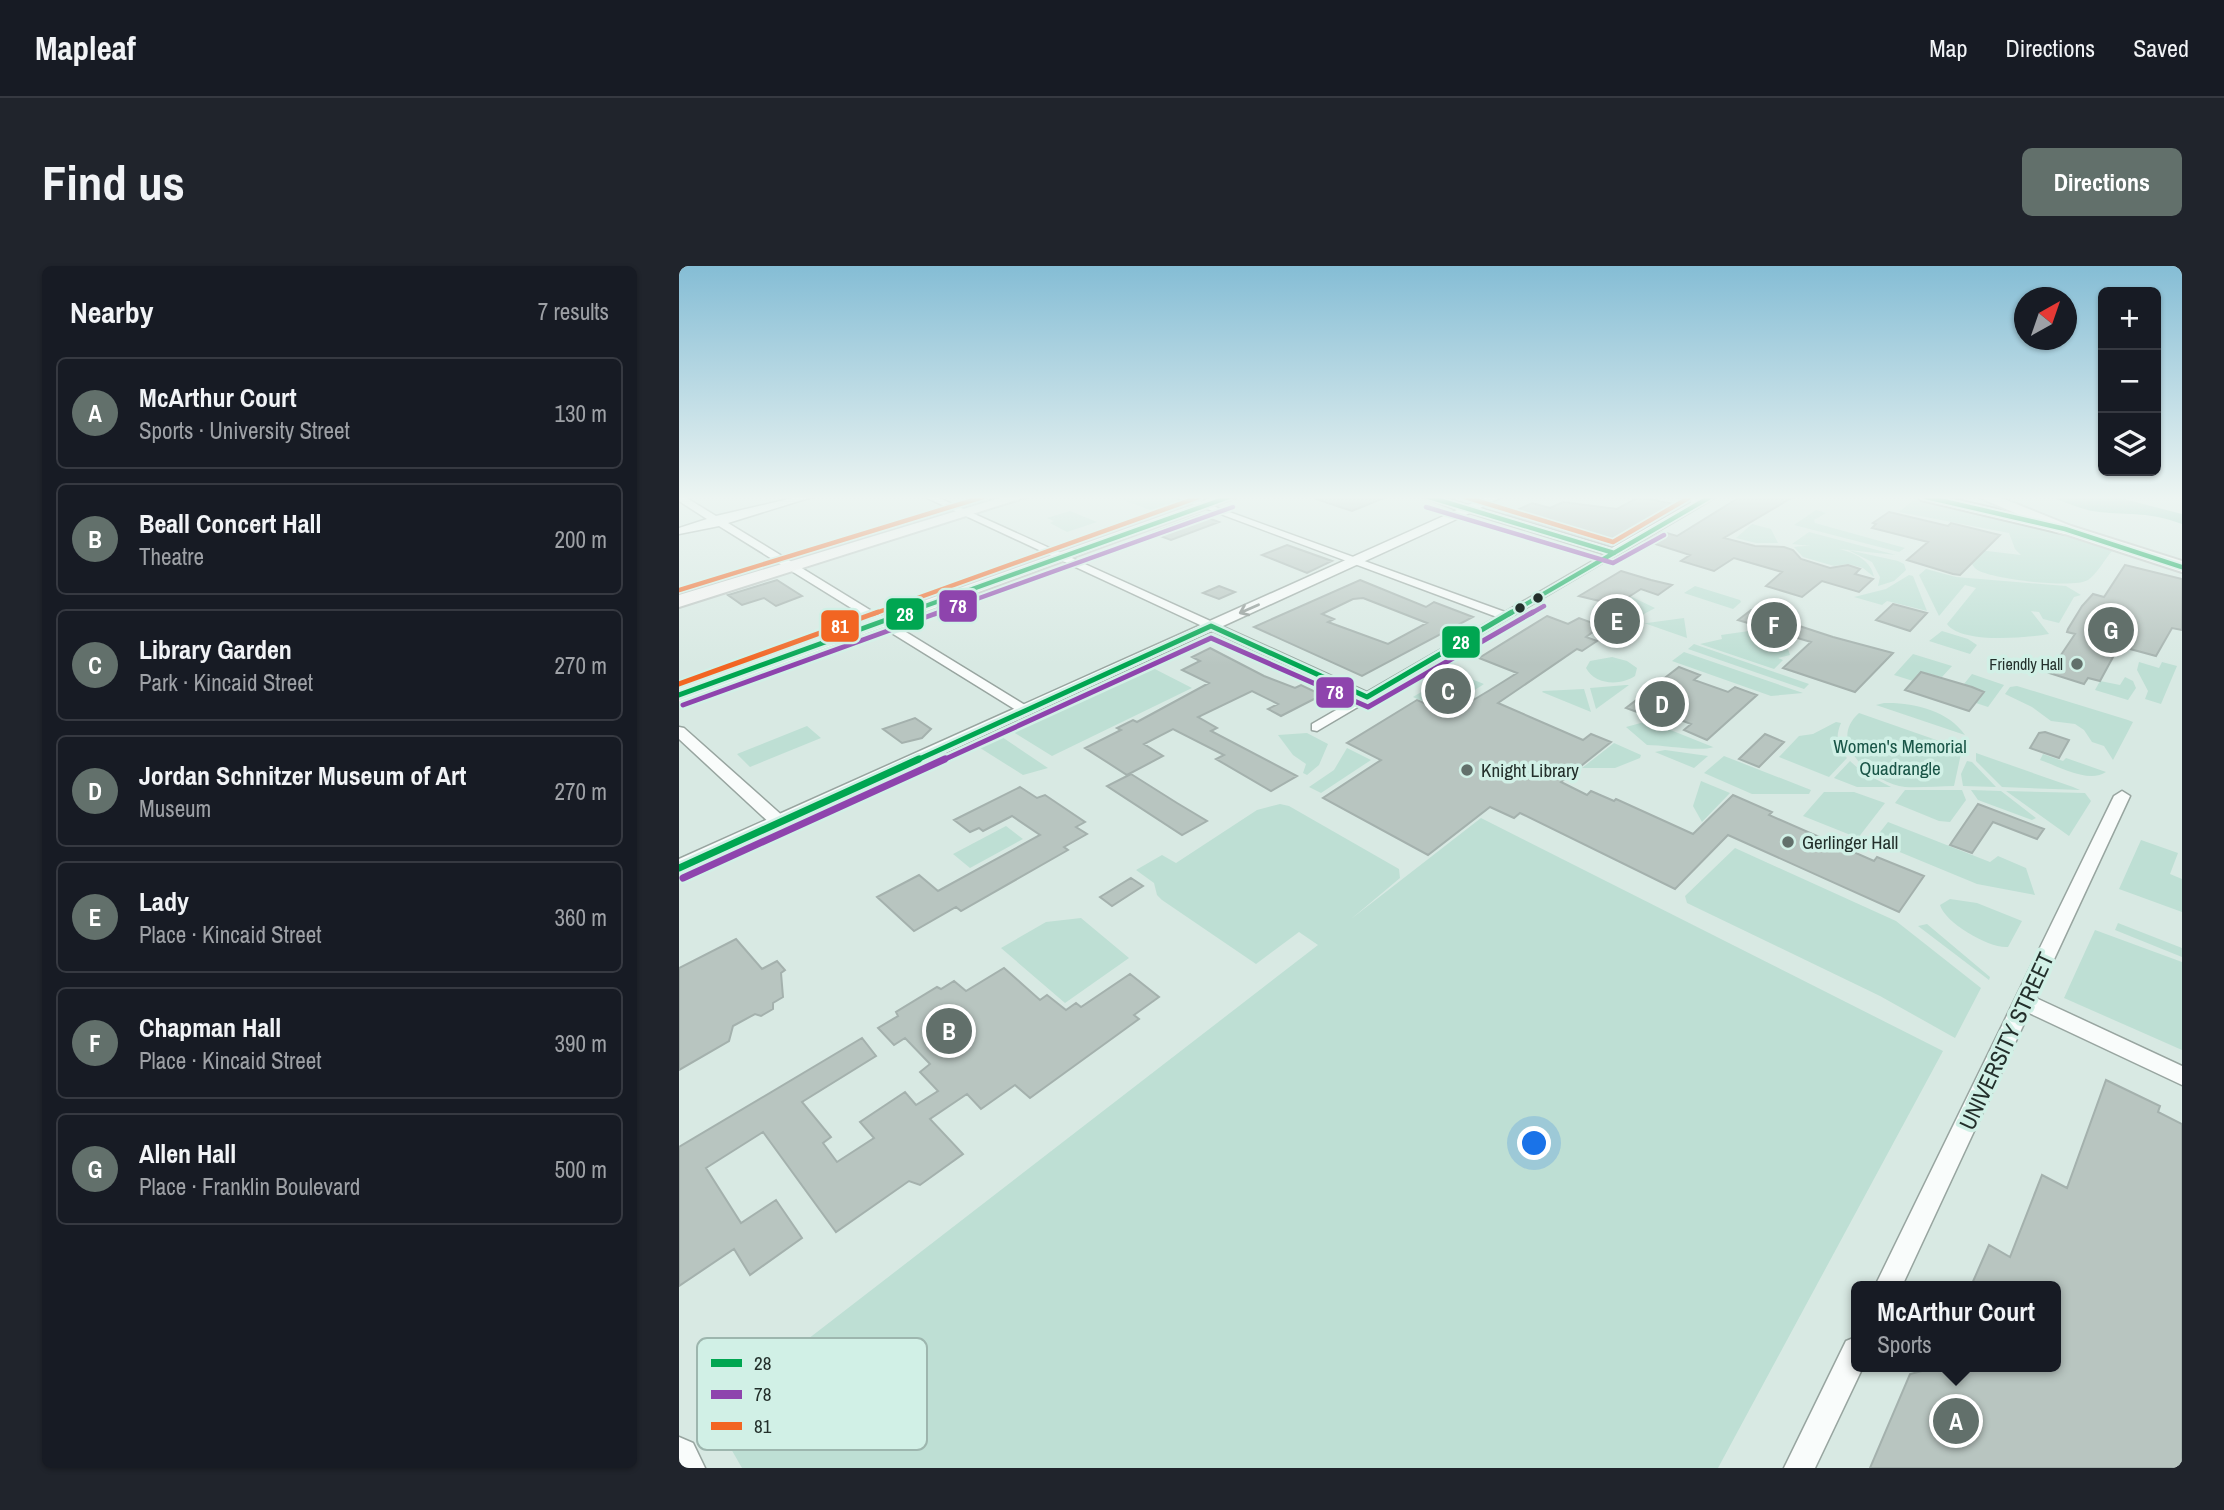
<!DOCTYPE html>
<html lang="en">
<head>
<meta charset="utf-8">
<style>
	:root { --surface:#171b24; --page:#20242c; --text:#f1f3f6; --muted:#9ea1a6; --line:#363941; --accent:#62706b }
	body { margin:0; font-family:"Archivo Narrow",sans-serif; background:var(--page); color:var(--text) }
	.controls { position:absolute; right:21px; top:21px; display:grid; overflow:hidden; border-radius:10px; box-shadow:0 2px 5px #0004 }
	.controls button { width:63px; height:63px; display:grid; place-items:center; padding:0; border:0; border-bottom:2px solid var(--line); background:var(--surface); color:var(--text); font:35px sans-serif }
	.compass { position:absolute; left:1335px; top:21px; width:63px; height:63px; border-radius:50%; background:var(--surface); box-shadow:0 2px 5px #0004; rotate:40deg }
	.you { position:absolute; left:856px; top:878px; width:24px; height:24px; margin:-18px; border:5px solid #fff; border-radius:50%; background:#1a73e8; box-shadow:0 0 0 10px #1a73e833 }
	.badge { display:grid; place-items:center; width:46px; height:46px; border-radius:50%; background:var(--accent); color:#fff; font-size:23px; font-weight:700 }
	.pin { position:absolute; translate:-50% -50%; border:4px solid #fff; box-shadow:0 2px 7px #0006 }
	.popup { position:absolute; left:1172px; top:1015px; width:210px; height:91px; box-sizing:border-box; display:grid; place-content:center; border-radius:10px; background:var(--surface); filter:drop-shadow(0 2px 5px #0005); font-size:23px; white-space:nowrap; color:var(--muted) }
	.popup b { font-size:26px; color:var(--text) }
	.popup::after { content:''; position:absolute; left:50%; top:100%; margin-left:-14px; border:14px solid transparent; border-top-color:var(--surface) }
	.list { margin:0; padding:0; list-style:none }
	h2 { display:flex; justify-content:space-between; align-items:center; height:91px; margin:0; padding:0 28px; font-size:30px }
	h2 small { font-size:23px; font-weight:400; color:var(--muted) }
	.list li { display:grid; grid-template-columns:46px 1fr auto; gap:21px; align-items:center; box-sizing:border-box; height:112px; margin:0 14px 14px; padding:0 14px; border:2px solid var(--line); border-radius:10px }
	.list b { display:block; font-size:26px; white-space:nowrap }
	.list p { margin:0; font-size:23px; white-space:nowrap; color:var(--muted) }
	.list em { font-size:23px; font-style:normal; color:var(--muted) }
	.icon { flex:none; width:38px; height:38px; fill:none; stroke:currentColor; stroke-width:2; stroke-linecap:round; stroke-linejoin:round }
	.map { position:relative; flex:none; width:1503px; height:1202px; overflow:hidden; border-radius:10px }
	header { display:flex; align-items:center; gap:42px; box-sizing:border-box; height:98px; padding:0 35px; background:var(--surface); border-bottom:2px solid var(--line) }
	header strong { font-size:33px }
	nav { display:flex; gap:38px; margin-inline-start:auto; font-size:24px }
	.intro { display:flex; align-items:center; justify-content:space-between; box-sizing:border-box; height:168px; padding:0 42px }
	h1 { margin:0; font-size:49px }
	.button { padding:18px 32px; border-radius:10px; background:var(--accent); color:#fff; font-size:24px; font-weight:700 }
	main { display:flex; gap:42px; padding:0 42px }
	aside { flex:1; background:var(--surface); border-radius:10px; box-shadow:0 2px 5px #0004 }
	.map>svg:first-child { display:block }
	.green { fill:#bedfd4 }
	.water { fill:#92cab9 }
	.building { fill:#b8c5c0; stroke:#a4b1ad; stroke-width:2; fill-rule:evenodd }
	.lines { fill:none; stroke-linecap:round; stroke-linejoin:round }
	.minor-casing { stroke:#98a5a0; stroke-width:3 }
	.tertiary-casing { stroke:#98a5a0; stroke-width:3 }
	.secondary-casing { stroke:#98a5a0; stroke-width:4 }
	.primary-casing { stroke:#bdc5c2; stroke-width:4 }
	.minor { fill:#f9fcfb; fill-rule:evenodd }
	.tertiary { fill:#f9fcfb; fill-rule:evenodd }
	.secondary { fill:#f7f7f7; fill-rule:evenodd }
	.primary { fill:#f5f4f3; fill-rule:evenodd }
	.bus-1-far2-casing { stroke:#d1f0e6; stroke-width:8 }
	.bus-1-far1-casing { stroke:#d1f0e6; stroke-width:10 }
	.bus-1-casing { stroke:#d1f0e6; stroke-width:12 }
	.bus-2-far2-casing { stroke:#d1f0e6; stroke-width:8 }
	.bus-2-far1-casing { stroke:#d1f0e6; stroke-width:10 }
	.bus-2-casing { stroke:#d1f0e6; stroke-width:12 }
	.bus-3-far1-casing { stroke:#d1f0e6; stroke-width:8 }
	.bus-3-casing { stroke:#d1f0e6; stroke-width:10 }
	.bus-1-far2 { stroke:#00a651; stroke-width:4.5 }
	.bus-1-far1 { stroke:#00a651; stroke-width:5 }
	.bus-1 { stroke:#00a651; stroke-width:7 }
	.bus-2-far2 { stroke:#8e44ad; stroke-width:4.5 }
	.bus-2-far1 { stroke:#8e44ad; stroke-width:5 }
	.bus-2 { stroke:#8e44ad; stroke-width:7 }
	.bus-3-far1 { stroke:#f26522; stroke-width:4.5 }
	.bus-3 { stroke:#f26522; stroke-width:5 }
	.oneway { stroke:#8e9693 }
	.bus-dot { fill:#232f2b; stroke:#d1f0e6; stroke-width:2.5 }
	.poi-dot { fill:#62706b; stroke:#d1f0e6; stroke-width:2.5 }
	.labels { text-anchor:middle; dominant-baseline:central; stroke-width:7; stroke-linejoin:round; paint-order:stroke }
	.far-poi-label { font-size:16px; fill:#232f2b; stroke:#d1f0e6; text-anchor:end }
	.park-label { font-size:19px; fill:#195547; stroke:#d1f0e6 }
	.poi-label { font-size:19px; fill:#232f2b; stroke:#d1f0e6; text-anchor:start }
	.near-street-label { font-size:23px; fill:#232f2b; stroke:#d1f0e6 }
	.key { fill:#d1f0e6; stroke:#9db6ae; stroke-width:2 }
	.key-label { font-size:19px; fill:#232f2b }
	.line-badge { stroke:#d1f0e6; stroke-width:2.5 }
	.badge-label { font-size:19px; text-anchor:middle; font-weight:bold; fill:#fff }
</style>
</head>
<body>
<header>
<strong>Mapleaf</strong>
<nav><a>Map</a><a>Directions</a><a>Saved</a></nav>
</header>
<div class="intro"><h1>Find us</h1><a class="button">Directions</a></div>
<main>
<aside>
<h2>Nearby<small>7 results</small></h2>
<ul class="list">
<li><span class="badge">A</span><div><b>McArthur Court</b><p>Sports · University Street</p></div><em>130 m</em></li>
<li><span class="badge">B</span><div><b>Beall Concert Hall</b><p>Theatre</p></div><em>200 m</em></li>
<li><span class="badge">C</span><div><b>Library Garden</b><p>Park · Kincaid Street</p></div><em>270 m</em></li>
<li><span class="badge">D</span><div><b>Jordan Schnitzer Museum of Art</b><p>Museum</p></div><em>270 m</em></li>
<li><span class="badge">E</span><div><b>Lady</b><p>Place · Kincaid Street</p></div><em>360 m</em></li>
<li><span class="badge">F</span><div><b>Chapman Hall</b><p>Place · Kincaid Street</p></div><em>390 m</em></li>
<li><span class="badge">G</span><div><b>Allen Hall</b><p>Place · Franklin Boulevard</p></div><em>500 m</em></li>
</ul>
</aside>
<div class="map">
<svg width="1503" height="1202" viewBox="0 0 1503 1202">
	<rect width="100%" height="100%" fill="#d8e9e3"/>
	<path class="green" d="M436,231H492L511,238L482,248Z
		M1237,232L1369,263L1433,285C1426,293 1418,308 1409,314C1395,323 1309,313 1297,303C1291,298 1291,291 1291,283L1342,289L1336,283L1330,267L1220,246Z
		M1137,244L1147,247L1135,254L1136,257L1226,282L1220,286L1115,259Z
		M391,245L418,256L388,266L371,257L375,255L368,252Z
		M1073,258L1092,263L1099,277H1077L1057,272Z
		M1130,266L1217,289L1113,278Z
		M1115,281C1139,278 1190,281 1195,311L1184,302L1169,298L1155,300L1124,291Z
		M1169,284L1219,295L1225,298L1227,304L1215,315L1199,320L1201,311L1193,296Z
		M1247,303L1277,311L1387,320L1402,329L1395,331L1380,357L1364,353L1360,346L1352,345L1370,368C1347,372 1282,378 1268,358L1297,322L1286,319L1260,350L1240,309Z
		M1230,309L1234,310L1248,345L1208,335L1203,339L1175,331L1207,323Z
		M1016,320L1061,334L1062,336L1054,343L1005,327Z
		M951,330L976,342L954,354L913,341L923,334L937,339Z
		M1005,352L1008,372L965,357H968Z
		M1070,365C1086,367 1107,371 1111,389L1099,392L1104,394L1095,403L1021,378L1043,373L1042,369Z
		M1263,365L1289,373L1298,379L1291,388L1250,375Z
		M1015,378L1130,418L1125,423L1009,383Z
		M1005,386L1124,427L1092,430L993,395Z
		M1234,388L1273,400L1263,411L1242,406L1234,415L1215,409Z
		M933,391L948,395L958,402L956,410C941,420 916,419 907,402L911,395Z
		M1460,396L1480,402L1483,396L1498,400L1482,438L1466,433L1469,425L1458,404Z
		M470,400L513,422L373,490L331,464Z
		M775,406L805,418C772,439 772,448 734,431Z
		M1293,408L1325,419L1309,441L1297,437L1304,426L1285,418Z
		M1446,411L1454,415L1457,422L1449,434L1416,424L1421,415L1441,419Z
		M947,419H950L917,443L911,422Z
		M1338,420L1449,454L1454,456L1434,494L1425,480L1413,476L1405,464L1396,458L1372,455L1353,441L1326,428L1331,421Z
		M905,423L912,446L863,426L864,425Z
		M1205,437C1233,436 1269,444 1286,469L1197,439Z
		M1180,447L1283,483L1275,520C1259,520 1242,522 1226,521C1194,517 1146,477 1180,447Z
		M969,455L1034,481H1035C1020,486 986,479 968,479L947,461Z
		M1157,456L1162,457C1156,471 1158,481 1168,492L1150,511L1100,491L1120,470L1134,468Z
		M128,460L142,472L71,501L58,488Z
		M628,467L649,478L640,499L628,509L624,507L627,498L614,489L599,469Z
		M320,469L369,502L344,509L298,480Z
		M935,477L962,489L961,492L936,502H903Z
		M668,482L692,494L642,527L630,521L655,504Z
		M986,484L1029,490L1015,502L976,486Z
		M1297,487L1394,521L1401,524L1323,521L1297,495Z
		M1364,488L1384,495L1387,492L1427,506C1410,518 1379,500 1361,494Z
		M1045,490L1132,524L1130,528H1073L1025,507Z
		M1171,495L1183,506L1212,521H1178L1155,512Z
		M1288,495L1293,496L1317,521L1284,520L1282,508Z
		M1022,515L1051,527L1023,556L1014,540Z
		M1226,524H1283L1287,534L1271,556L1260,555L1216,537Z
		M1292,524L1322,525L1357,552L1353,554L1299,534Z
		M1327,525L1406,527L1412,535L1390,570Z
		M1145,526H1175L1206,537L1179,572L1124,550Z
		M601,538L610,540L720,603L721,612L672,653L802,552L1264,785L1039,1202H63L32,1148L639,679L620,666L577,698L483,634L478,629L475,617L457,604L483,589L497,597L578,544Z
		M1209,556L1311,596L1319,590L1347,602L1356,629L1298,618L1194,575Z
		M327,560L344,573L291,602L274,588Z
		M1462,574L1499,587L1491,608L1503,613V646L1440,623Z
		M1056,582L1217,655L1302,722L1276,772L1201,730L1008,637L1006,630Z
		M1271,633L1298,637L1343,655L1329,681C1311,683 1266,657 1261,639Z
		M402,652L450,692L386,737L322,682L367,656Z
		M1439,657L1503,682V691L1436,664Z
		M1248,658L1311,711L1310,714L1239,660Z
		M1416,664L1503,696V784L1385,732Z"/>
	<path class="water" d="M1372,231H1437L1503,248V258C1472,246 1451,249 1420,246C1403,244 1388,237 1372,231Z"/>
	<path class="building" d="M637,231H707L673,245L637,233Z
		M960,231L995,238L966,260L930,278L830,248L853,237L871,242L884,236L938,243Z
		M1061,231H1114L1045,272L1076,280L1105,281L1114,284L1122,293L1151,302L1169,299L1181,303L1176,308L1194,313L1180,326L1143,315L1123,331L1087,320L1103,306L1055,292L1035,305L1002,295L1011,289L967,275L984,266L998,270Z
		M1210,246L1269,260L1272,257L1321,269L1281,309L1274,308L1228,294L1249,276L1193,262L1197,258L1194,257Z
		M521,249L540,256L492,274L473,267Z
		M608,279L653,295L628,307L583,289Z
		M1446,299L1503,313V364L1493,362L1477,390L1440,380L1421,415L1409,412L1405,418L1370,407L1396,368L1388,366L1389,363L1403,340L1414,328L1425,331Z
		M942,305L972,314L993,319L979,329L962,323L937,339L900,330Z
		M98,314L123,330L97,340L85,332L63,339L49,329Z
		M681,314L747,341L755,336L794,351L683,410L575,361ZM684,332L748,357L709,378L649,356L655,353L643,348L674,333Z
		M540,320L556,326L540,333L524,327Z
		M1214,338L1248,347L1231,365L1197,354Z
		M1072,344L1095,351L1082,361L1059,354Z
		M868,350L889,358L900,352L922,360L907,371L918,375L903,385L898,383L819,437L904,474L912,468L932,476L882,516L908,529L912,525L935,535L937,533L1014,568L1054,529L1093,546L1090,549L1195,595L1198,591L1245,610L1220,646L1049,569L996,623L841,547L835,552L811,541L749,589L644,532L702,494L668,477L738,434L771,448L811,424L838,407L800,392Z
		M1102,354L1154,371L1214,387L1176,426L1104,402L1132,376L1098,366Z
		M531,382L585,410L616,422L622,419L643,429L602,450L589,443L599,438L573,425L519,451L538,462L532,465L618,510L592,525L537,493L545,489L494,463L465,478L484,490L448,509L406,482L442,464L438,462L454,454L458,456L530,417L503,404L521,395L513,391Z
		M1000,401L1021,409L1015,414L1049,426L1056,421L1078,429L1028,474L1005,464L1012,458L976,444L969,450L947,442Z
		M1242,406L1293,421L1305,426L1290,445L1226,424Z
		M236,452L252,463L243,472L223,477L204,463Z
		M1366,466L1390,474L1380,492L1351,482L1360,467Z
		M1086,468L1105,476L1080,501L1060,493Z
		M452,508L498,537L528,555L503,569L428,520Z
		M341,521L358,532L366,529L406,556L397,561L408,568L385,581L389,584L282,645L277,641L235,665L198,631L240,609L259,625L361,569L333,550L304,565L300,562L291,566L275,554Z
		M1299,538L1365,563L1358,573L1314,556L1293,587L1271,579Z
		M452,612L464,620L433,640L421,631Z
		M57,673L83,703L98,695L106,704L102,707L104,731L94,737V743L82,750L76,748L54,760L50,775L0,804V702Z
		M325,702L361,734L368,729L387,744L397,737L402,741L451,708L480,731L455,749L460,753L351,832L336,819L302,843L288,828L251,853L284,888L241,919L230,915L157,966L84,866L27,902L62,957L97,934L123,972L71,1009L55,983L0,1020V881L183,772L197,790L123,836L152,871L144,877L158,896L195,872L181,856L226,826L237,839L259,825L241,806L251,798L226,772L215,779L199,762L219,750L217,746L258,721L262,723L275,715L287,725Z
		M1427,814L1481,840L1479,846L1503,858V1202H1191L1231,1108L1259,1101H1377V1020H1292L1310,979L1331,991L1363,909L1388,922Z"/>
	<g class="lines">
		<g class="minor-casing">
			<path id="minor" d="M0,231H6L37,250L118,231H133L49,257L354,444L352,447H342L40,260L0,268V262L28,253L0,235Z
				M246,231H258L688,426L818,351L496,231H509L826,346L931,285L940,287L638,465L633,464V458L678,432Z
				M998,231H1013L1027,236L1022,239Z
				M0,461L5,462L106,552L108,556L106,560H94L0,473Z
				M1443,525L1451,530L1357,732L1503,800V819L1350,747L1223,1020H1196L1435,530Z
				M1177,1071V1101H1184L1136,1202H1105L1167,1075Z"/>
		</g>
		<g class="tertiary-casing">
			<path id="tertiary" d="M744,231H763L789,239L806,231H822L801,242L933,282L1022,231H1037L935,291L791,247L0,609V593L778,244Z
				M0,1171L14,1177L26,1202H0Z"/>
		</g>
		<g class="secondary-casing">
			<path id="secondary" d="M1240,231H1265L1391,260L1394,263L1386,268L1242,234Z"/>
		</g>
		<g class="primary-casing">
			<path id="primary" d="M324,231H347L0,341V329Z
				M536,231H558L0,436V422Z
				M1299,231H1320L1392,260L1503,295V306L1380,266Z"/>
		</g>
		<use href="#minor" class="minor"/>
		<use href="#tertiary" class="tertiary"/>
		<use href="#secondary" class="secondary"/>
		<use href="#primary" class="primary"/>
		<g class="bus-1-far2-casing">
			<path id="bus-1-far2" d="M750,231L935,287
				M1247,231L1386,263L1503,301
				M224,348L550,231
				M830,348L1031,231"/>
		</g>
		<g class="bus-1-far1-casing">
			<path id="bus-1-far1" d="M0,429L229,346
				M236,495L532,360L688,431L833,346"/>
		</g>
		<g class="bus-1-casing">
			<path id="bus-1" d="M0,602L240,493"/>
		</g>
		<g class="bus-2-far2-casing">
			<path id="bus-2-far2" d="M747,241L934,297L985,269
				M256,348L554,241
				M851,348L865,340"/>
		</g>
		<g class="bus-2-far1-casing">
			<path id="bus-2-far1" d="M4,439L261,346
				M262,495L532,372L689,441L854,346"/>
		</g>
		<g class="bus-2-casing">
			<path id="bus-2" d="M4,612L266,493"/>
		</g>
		<g class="bus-3-far1-casing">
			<path id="bus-3-far1" d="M786,231L934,276L1011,231
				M0,324L304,231
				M194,348L520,231"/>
		</g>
		<g class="bus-3-casing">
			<path id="bus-3" d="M0,418L199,346"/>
		</g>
		<use href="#bus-1-far2" class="bus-1-far2"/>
		<use href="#bus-1-far1" class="bus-1-far1"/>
		<use href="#bus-1" class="bus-1"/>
		<use href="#bus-2-far2" class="bus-2-far2"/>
		<use href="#bus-2-far1" class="bus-2-far1"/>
		<use href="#bus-2" class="bus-2"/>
		<use href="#bus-3-far1" class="bus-3-far1"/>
		<use href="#bus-3" class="bus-3"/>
	</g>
	<defs><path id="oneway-shaft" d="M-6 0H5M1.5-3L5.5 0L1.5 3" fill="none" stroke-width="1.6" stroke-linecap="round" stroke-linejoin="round" transform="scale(1.75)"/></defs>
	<use class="oneway" href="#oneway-shaft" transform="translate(570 343) rotate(156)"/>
	<linearGradient id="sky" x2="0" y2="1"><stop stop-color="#85bdd5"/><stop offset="0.58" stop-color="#edf5f2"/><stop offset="1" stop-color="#edf5f2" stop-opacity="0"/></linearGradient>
	<rect width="1503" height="399" fill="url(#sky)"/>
	<g class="bus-dot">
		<circle cx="859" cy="332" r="6"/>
		<circle cx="841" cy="342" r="6"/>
	</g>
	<g class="poi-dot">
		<circle cx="1398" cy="398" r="7"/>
		<circle cx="788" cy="504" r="7"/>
		<circle cx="1109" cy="576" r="7"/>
	</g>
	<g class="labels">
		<g class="far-poi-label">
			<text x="1384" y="398">Friendly Hall</text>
		</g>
		<g class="park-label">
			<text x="1221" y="480">Women's Memorial<tspan x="1221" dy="22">Quadrangle</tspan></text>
		</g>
		<g class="poi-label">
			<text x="802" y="504">Knight Library</text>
			<text x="1123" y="576">Gerlinger Hall</text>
		</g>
		<g class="near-street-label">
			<text transform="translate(1327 775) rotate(-65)">UNIVERSITY STREET</text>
		</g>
	</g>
	<rect x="18" y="1072" width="230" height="112" rx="10" class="key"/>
	<rect x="32" y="1093" width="31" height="8" fill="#00a651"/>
	<rect x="32" y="1124" width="31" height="9" fill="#8e44ad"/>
	<rect x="32" y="1156" width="31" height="8" fill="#f26522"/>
	<g class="key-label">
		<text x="75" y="1104">28</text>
		<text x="75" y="1135">78</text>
		<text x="75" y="1167">81</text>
	</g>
	<g class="line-badge">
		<rect x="259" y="323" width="40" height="34" rx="7" fill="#8e44ad"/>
		<rect x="206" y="331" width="40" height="34" rx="7" fill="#00a651"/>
		<rect x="141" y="343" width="40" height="34" rx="7" fill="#f26522"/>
		<rect x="762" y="359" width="40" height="34" rx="7" fill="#00a651"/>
		<rect x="636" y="410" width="40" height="33" rx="7" fill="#8e44ad"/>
	</g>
	<g class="badge-label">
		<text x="279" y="347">78</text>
		<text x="226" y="355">28</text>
		<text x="161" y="367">81</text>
		<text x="782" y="383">28</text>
		<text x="656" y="433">78</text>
	</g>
</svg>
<div class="controls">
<button>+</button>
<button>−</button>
<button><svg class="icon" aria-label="layers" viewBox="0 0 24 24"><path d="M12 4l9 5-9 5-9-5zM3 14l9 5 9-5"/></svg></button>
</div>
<svg class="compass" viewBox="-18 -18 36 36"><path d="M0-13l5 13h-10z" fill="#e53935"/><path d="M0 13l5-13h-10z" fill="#9ea1a6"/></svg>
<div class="you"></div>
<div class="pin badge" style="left:1277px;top:1155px">A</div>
<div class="popup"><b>McArthur Court</b>Sports</div>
<div class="pin badge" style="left:270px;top:765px">B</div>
<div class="pin badge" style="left:769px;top:425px">C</div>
<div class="pin badge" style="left:983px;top:438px">D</div>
<div class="pin badge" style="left:938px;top:355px">E</div>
<div class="pin badge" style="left:1095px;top:359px">F</div>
<div class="pin badge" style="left:1432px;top:364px">G</div>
</div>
</main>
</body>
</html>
